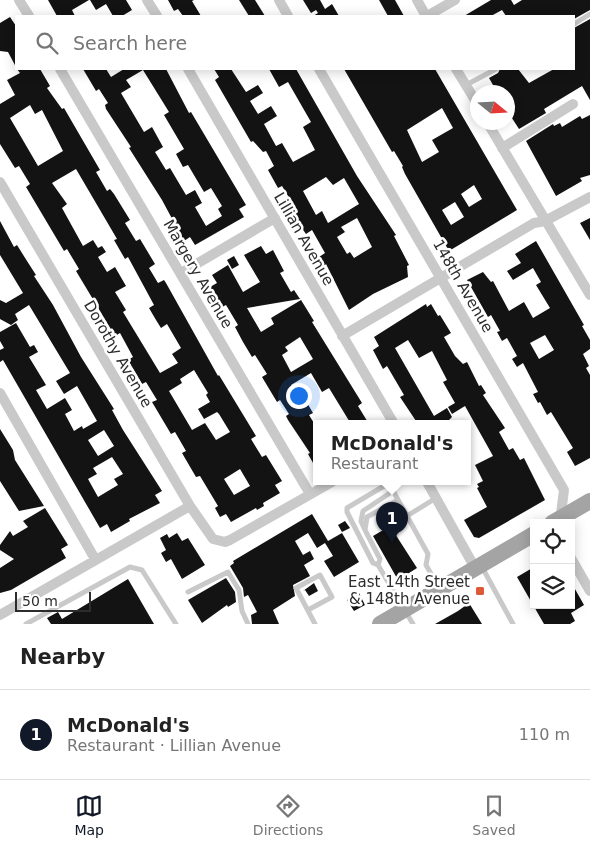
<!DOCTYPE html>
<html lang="en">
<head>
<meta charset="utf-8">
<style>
	:root { --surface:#fff; --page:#f2f2f2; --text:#222; --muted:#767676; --line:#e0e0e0; --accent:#111827 }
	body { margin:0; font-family:"DejaVu Sans",sans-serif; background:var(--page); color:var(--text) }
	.controls { position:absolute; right:15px; bottom:15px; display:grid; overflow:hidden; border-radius:0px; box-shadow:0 2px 12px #0003 }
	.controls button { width:45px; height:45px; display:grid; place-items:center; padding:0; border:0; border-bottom:1px solid var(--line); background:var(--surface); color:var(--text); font:25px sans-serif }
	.compass { position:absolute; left:470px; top:85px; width:45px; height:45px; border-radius:50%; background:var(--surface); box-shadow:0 2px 12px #0003; rotate:108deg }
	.scale { position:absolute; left:15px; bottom:12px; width:76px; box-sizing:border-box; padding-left:5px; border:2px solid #2c2c2c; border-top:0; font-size:14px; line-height:18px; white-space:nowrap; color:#2c2c2c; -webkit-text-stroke:4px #fff; paint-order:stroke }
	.you { position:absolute; left:298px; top:395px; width:18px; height:18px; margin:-12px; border:4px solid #fff; border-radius:50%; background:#1a73e8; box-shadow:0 0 0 8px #1a73e833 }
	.badge { display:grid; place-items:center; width:32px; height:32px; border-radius:50%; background:var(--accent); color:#fff; font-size:16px; font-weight:700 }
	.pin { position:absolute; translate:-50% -41px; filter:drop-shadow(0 1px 2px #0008) }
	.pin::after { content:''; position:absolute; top:26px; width:18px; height:15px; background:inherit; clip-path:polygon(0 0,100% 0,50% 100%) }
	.popup { position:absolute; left:313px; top:420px; width:158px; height:65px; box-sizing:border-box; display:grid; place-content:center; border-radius:0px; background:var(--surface); filter:drop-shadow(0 1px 4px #0005); font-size:16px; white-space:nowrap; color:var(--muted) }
	.popup b { font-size:19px; color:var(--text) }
	.popup::after { content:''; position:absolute; left:50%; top:100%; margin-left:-10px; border:10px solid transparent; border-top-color:var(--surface) }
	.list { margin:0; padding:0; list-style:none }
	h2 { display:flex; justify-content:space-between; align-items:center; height:65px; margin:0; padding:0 20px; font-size:21px }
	h2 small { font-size:16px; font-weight:400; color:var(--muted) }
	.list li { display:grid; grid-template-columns:32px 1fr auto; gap:15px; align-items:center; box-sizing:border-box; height:90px; padding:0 20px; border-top:1px solid var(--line) }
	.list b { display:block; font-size:19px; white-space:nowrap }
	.list p { margin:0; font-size:16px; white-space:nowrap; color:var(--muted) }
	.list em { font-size:16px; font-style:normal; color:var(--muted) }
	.icon { flex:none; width:28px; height:28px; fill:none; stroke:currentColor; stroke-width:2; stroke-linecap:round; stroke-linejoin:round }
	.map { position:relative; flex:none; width:590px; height:624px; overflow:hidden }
	.search { position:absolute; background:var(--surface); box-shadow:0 2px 12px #0003; left:15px; right:15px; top:15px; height:55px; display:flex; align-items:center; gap:12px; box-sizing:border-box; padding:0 18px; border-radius:0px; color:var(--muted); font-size:19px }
	.sheet { height:155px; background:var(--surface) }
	nav { display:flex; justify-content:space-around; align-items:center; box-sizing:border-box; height:70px; border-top:1px solid var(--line); background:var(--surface); font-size:14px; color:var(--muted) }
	nav a { display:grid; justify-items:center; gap:2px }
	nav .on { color:var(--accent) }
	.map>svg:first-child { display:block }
	.building { fill:#131313; fill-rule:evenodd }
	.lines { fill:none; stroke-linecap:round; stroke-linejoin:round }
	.lane { stroke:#c9c9c9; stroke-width:5 }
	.street { stroke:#c9c9c9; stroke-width:10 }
	.primary { stroke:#a4a4a4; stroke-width:16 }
	.poi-dot { fill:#dc5a35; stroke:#fff; stroke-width:2 }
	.labels { text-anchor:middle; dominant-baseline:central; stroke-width:5; stroke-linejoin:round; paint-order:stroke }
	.street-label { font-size:15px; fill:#2c2c2c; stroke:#fff }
	.poi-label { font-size:15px; fill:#2c2c2c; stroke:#fff; text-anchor:end }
</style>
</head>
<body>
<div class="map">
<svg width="590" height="624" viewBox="0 0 590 624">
	<rect width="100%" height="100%" fill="#fff"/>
	<path class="building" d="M48,0H89L72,10L75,16H57Z
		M90,0H126L132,10L122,16H113L106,4L96,10Z
		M168,0H194L192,1L201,16H183L178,9L174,11Z
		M239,0H255L265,16H249Z
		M303,0H320L325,9L332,4L339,16H313L318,13L316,10L311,13Z
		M379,0H395L404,16H388Z
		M491,0H511L514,5L522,0H590V10L574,19V16H506L502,10L491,16H464Z
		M10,17L16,26V67L8,52L0,51V23Z
		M590,19V100L582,86L544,109L546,113L519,129L508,112V92H497L489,78L498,73L500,69H518L529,83L554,69H574V28Z
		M17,69H40L50,86L47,88L62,109L64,108L100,170L96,172L107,191L110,189L114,194L130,220L125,223L136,241L140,239L155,264L149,268L158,283L164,280L166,283L218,376L219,375L256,436L251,439L262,457L266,455L282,481L275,485L280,493L263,503L264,506L257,510L256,508L231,522L226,514L220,517L215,508L218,506L200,476L196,477L182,453L186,451L175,432L171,434L152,402L157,400L146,382L142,384L137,375L128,360L133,357L120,333L115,336L76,271L79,269L67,249L64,251L26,187L30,184L19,166L15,168L0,144V104L15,95L7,80L20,73ZM30,105L35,114L42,110L63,151L38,166L10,118ZM76,169L117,239L114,240L125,259L128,257L154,305L149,308L156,320L161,328L167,324L181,348L172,354L178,363L160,373L123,312L126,310L115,292L126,286L115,267L107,272L98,257L106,252L102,246L98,248L93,240L83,246L62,208L67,204L52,183ZM194,370L208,393L206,395L210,402L198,409L204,419L217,412L219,414L230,432L216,440L205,423L192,430L169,391L182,383L180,379ZM240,469L250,486L234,495L224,479Z
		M83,69H106L111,77L124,69H166L189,113L191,112L246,205L239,209L244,217L195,245L190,237L184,241L162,200L129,148L131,147L106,109L105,105L108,103L99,89L96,91ZM143,70L169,112L164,115L184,149L176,154L183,167L188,165L204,192L211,188L222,206L218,209L222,216L206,226L195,207L202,203L195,190L186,195L170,168L166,170L155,152L163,147L152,127L144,132L121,93L131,87L126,80Z
		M214,69H231L246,92L258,85L263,93L250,101L258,114L271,106L277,116L264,124L276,146L282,143L293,162L315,150L303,127L311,122L288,82L279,87L269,69H296L357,176L396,235L394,236L409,265L407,266L408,277L373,294L349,310L326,264L324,266L319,257L325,253L312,230L306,234L297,221L293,213L295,212L291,205L293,204L282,186L278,188L268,170L274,166L266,151L263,152L253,141L251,142L215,80L219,77ZM326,177L333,185L344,178L359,204L328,223L322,211L316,215L303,191ZM357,218L372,247L354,258L350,252L347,254L337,237L345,232L341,227Z
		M344,69H435L517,210L449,251L405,174L402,167L403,166L394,151L392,152ZM442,108L453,128L432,140L439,152L422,162L407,130ZM474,185L482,199L469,207L461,194ZM455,202L464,217L451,225L442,210Z
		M590,115V175L580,178L582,181L556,196L526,141L553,124L554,126L560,123L562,127L580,116L582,119Z
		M590,218V240L580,223Z
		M0,221L14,247L17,245L27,261L36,275L34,276L53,305L81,357L114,409L112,410L123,430L162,491L155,495L160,503L129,519L130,521L111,532L107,524L100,528L3,360L0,362V350L4,348L0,341V332L16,323L30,347L34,345L38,352L29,357L46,385L36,390L47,409L65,398L72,410L65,414L74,431L82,426L83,429L97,421L77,386L64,394L56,381L70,373L29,305L15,314L18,320L11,325L0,319V300L6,303L23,293L0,255ZM104,430L114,446L98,456L88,440ZM112,457L123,474L114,479L118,485L98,497L88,479L97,474L93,468Z
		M536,241L584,325L582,326L590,340V349L583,354L589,366L586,368L590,375V458L575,466L567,452L573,448L551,412L547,415L540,402L538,403L533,394L538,392L523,363L517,367L512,359L517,356L507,338L502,341L497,332L500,331L491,315L488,317L467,280L483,272L491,282L493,281L509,311L524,302L533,318L550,308L536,285L541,282L533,268L513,280L507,271L521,263L515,254ZM545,335L554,350L539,359L530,343Z
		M261,246L266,254L273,250L284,271L280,273L291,292L294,290L300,299L247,308L261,332L274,324L271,318L301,300L314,321L312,322L362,403L358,406L369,424H351L329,388L322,392L311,373L291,385L299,398L303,396L313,413L309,415L317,428V470L308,454L310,453L288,420L286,416L289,414L280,400L277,402L262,377L267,374L255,355L252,357L243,342L235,327L238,325L226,305L222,307L210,287L217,283L212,275L228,265L243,292L260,282L244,255ZM300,337L313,359L291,372L282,355L288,351L285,347Z
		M234,256L239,265L232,269L227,260Z
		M426,304L427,307L431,304L438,316L440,315L451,333L444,337L455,356L463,364L467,362L479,386L481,385L486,393L483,395L505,428L499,432L509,450L513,448L520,460L524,458L545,500L479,538L474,537L464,520L487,507L477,488L479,487L477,484L483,481L475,465L493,456L465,406L452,414L448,407L455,403L443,382L447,380L432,351L419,358L408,340L395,348L434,416L447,408L452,417L449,420L451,424H418L400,397L404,395L387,366L383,369L373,350L379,346L374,337Z
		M0,429L13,450L15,460L44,506L19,511L0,481Z
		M45,508L68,545L61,549L66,558L11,590L0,593V568L14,559L0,550V545L10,531L13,536L28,527L23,521Z
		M312,514L328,541L342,533L359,562L334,577L324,561L333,556L325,543L317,548L308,533L295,541L303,555L310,551L314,559L304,565L310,576L293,585L295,596L273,610L279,624H252L251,615L257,612L248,595L244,597L243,588L230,566L234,563L233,561Z
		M345,521L350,528L342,532L338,525Z
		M390,526L417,568L398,580L373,536Z
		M177,533L182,541L188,538L205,565L182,579L171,559L166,562L161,553L166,550L160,538L167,534L169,538Z
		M534,567V605H571V582L584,605L571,613L575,621L570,624H544L517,577Z
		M226,578L235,592L236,602L228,607L227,605L202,623L188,600Z
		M128,579L154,624H51L47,618L58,612L62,619Z
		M314,583L318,591L309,596L305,590L303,591Z
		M359,593L365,605L354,611L347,600Z
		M469,603L482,624H435L458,611Z"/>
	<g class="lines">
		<path class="lane" d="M574,24L590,14
			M466,85L496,69
			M407,516L436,498
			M364,528L361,521L363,511L393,491
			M378,565L380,559L365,530L367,517L398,500
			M482,567L513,624
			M188,592L228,572L239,590L242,611L248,624
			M308,610L332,597L320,575L296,588L315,624
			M26,624L130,567L142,570L176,624
			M413,624L378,565L373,563L347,512V508L384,486L391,487L428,554L426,565L438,586"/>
		<path class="street" d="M19,0L29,16
			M147,0L157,16
			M279,0L288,16
			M417,0L426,16
			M427,16L455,0
			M60,69L310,494
			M188,69L394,424
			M319,69L564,490L560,522
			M456,69L478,105
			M487,122L590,295
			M502,148L573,104
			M0,182L190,506L213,539L225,542L230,540L332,482
			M181,273L275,218
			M342,336L534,223L545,221L590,197
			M0,393L95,559
			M427,482L475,568
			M571,558L590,591
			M0,615L190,506"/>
		<path class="primary" d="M552,523L590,501
			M380,624L534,534"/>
	</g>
	<rect class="poi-dot" x="475" y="586" width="10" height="10" rx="2.5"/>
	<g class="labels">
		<g class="street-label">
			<text transform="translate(304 239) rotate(60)">Lillian Avenue</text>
			<text transform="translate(198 274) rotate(60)">Margery Avenue</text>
			<text transform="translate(463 286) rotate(60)">148th Avenue</text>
			<text transform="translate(118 354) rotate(60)">Dorothy Avenue</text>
		</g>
		<g class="poi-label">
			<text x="470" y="582">East 14th Street<tspan x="470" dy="17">&amp; 148th Avenue</tspan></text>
		</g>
	</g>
</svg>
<div class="controls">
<button><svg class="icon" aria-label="locate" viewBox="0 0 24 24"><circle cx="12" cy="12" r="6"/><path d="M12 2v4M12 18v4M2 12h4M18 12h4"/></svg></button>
<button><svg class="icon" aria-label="layers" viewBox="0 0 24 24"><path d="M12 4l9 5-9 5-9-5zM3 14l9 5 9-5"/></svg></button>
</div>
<svg class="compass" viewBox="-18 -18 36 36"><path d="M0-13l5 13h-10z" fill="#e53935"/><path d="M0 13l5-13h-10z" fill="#767676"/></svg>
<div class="scale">50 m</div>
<div class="you"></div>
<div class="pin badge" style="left:392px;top:543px">1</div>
<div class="popup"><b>McDonald's</b>Restaurant</div>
<div class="search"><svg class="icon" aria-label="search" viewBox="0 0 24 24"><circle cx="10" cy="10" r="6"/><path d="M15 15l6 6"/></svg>Search here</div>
</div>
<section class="sheet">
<h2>Nearby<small></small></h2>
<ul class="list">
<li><span class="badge">1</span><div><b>McDonald's</b><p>Restaurant · Lillian Avenue</p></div><em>110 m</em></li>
</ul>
</section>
<nav>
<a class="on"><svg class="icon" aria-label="map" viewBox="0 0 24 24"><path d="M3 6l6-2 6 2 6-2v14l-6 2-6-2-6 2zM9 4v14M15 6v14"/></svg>Map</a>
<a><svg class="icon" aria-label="directions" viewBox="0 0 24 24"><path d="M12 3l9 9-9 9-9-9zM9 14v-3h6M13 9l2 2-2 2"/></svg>Directions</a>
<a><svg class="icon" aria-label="saved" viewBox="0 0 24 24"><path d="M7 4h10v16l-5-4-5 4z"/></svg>Saved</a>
</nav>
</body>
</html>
